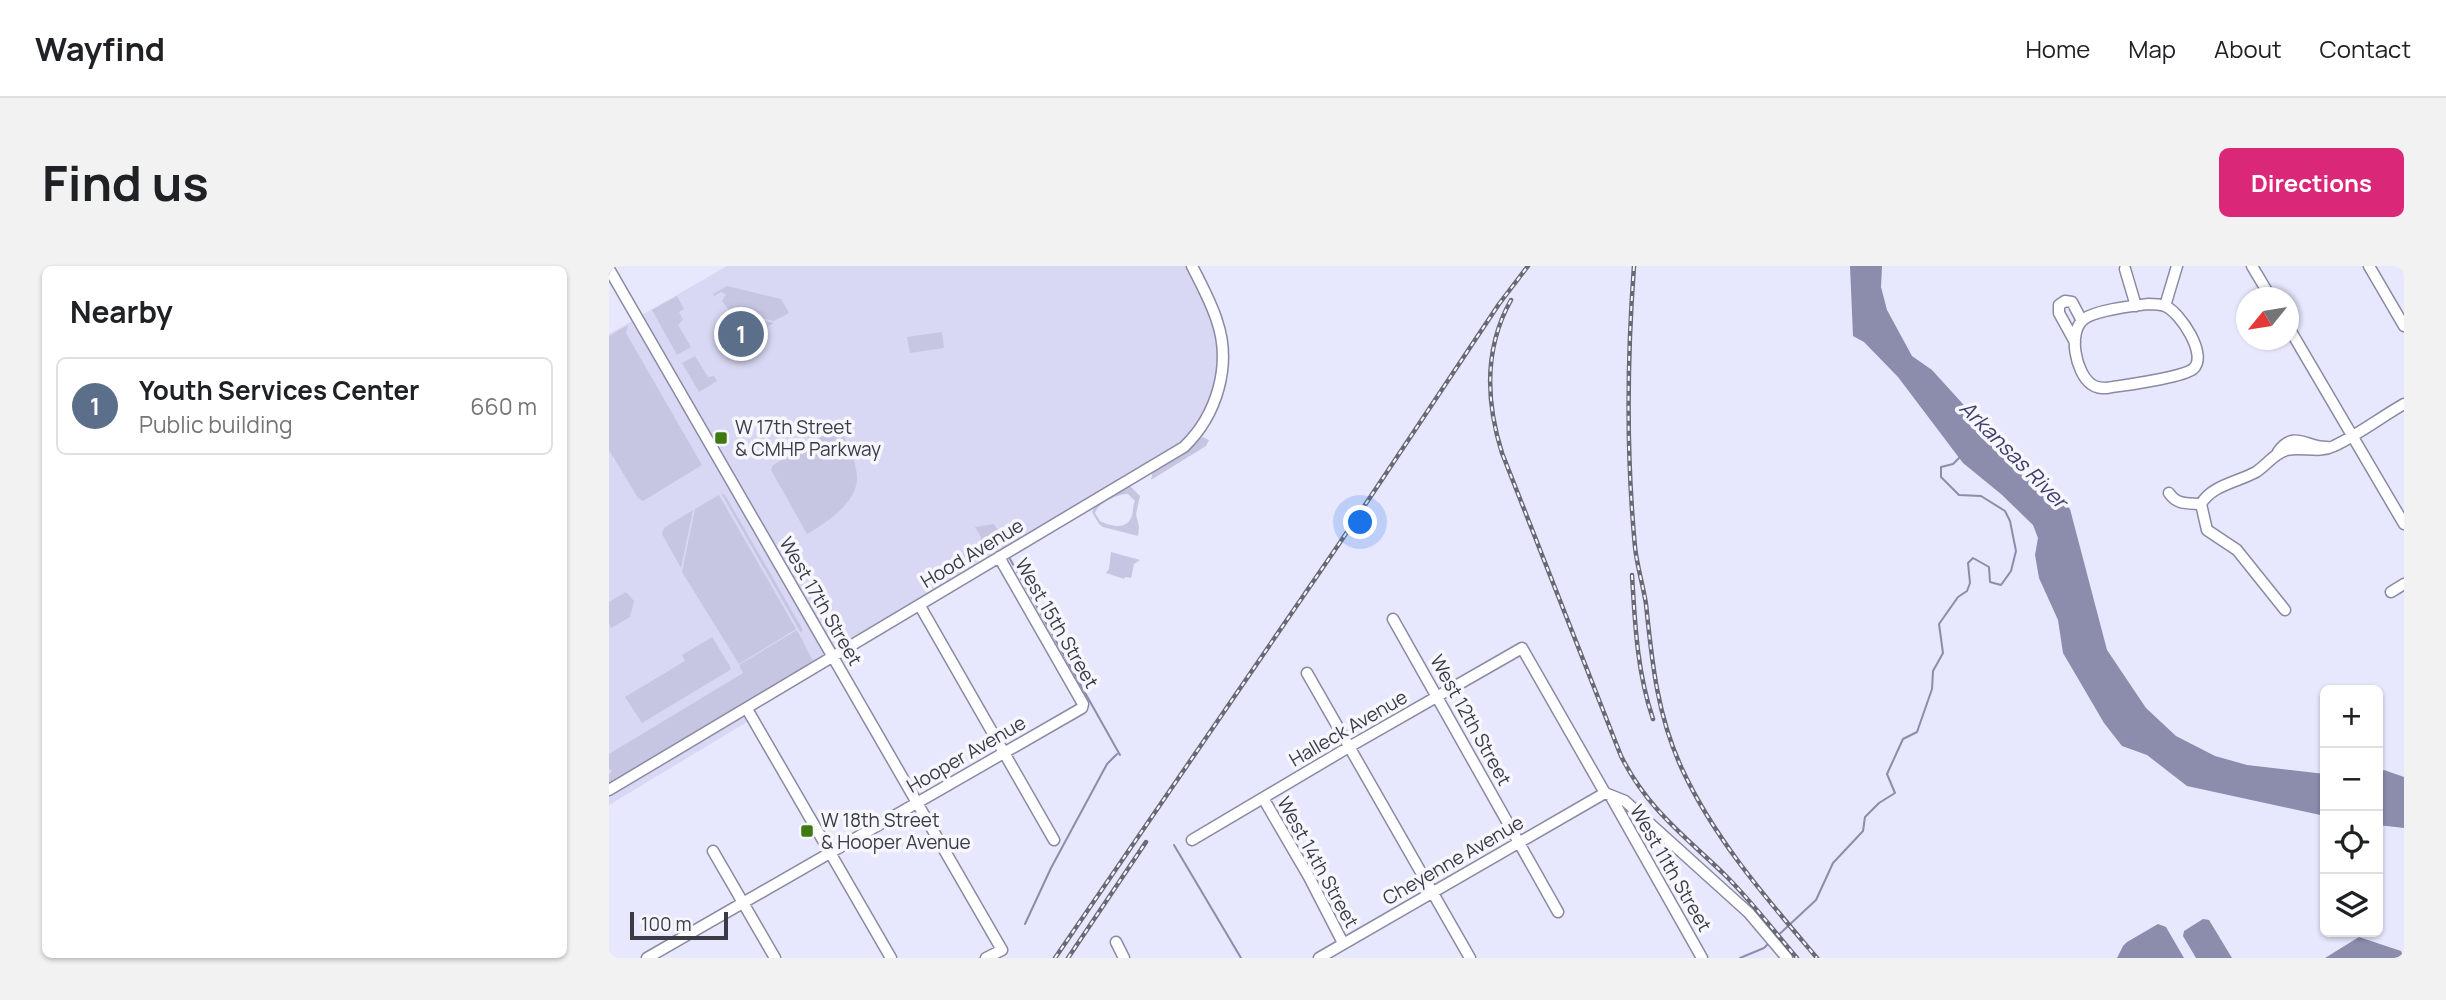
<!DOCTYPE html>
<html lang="en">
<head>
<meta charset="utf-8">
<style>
	:root { --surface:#fff; --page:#f2f2f2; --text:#202124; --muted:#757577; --line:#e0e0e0; --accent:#db2777 }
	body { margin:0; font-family:Manrope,sans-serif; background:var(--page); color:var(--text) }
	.controls { position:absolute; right:21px; bottom:21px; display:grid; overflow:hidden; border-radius:10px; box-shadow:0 2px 5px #0004 }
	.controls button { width:63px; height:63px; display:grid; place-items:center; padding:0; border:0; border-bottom:2px solid var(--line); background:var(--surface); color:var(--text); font:35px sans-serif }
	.compass { position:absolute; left:1627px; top:21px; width:63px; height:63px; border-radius:50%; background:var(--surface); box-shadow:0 2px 5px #0004; rotate:240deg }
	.scale { position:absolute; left:21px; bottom:18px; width:98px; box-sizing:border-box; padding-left:7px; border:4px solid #3b3b46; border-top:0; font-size:19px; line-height:24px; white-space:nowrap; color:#3b3b46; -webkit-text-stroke:5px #f6f6fc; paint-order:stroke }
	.you { position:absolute; left:752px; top:257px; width:24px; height:24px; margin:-18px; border:5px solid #fff; border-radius:50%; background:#1a73e8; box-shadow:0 0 0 10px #1a73e833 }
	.badge { display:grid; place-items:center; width:46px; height:46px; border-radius:50%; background:var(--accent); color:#fff; font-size:23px; font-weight:700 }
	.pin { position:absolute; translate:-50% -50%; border:4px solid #fff; box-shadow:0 2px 7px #0006 }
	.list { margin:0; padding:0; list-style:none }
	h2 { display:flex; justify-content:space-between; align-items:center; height:91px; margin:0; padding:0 28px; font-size:30px }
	h2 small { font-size:23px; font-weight:400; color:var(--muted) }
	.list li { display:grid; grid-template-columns:46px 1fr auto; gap:21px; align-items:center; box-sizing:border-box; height:98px; margin:0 14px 14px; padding:0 14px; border:2px solid var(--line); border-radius:10px }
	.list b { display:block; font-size:26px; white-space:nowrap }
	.list p { margin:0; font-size:23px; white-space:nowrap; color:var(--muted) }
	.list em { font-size:23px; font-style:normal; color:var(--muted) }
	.icon { flex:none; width:38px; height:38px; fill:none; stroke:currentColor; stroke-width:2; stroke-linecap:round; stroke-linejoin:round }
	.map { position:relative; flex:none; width:1795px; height:692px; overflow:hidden; border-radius:10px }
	header { display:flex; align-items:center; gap:42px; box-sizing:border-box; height:98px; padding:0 35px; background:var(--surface); border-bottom:2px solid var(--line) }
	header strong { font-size:33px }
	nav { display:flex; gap:38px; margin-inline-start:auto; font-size:24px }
	.intro { display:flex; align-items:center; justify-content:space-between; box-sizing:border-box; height:168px; padding:0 42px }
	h1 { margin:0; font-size:49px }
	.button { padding:18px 32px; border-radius:10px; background:var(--accent); color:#fff; font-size:24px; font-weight:700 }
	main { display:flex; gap:42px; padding:0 42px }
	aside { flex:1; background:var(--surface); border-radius:10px; box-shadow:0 2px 5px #0004 }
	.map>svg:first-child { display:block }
	.built { fill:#d8d8f4 }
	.green { fill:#c6c6e3; fill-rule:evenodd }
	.water { fill:#8c8cac }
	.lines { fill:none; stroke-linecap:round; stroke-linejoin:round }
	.stream { stroke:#8c8cac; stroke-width:2 }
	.minor-casing { stroke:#8a8aa3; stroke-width:13 }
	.minor { stroke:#fff; stroke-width:10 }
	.rail-casing { stroke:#686876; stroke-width:4.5 }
	.rail { stroke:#f6f6fc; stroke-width:2; stroke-dasharray:5; stroke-linecap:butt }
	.poi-dot { fill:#3e7911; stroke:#f6f6fc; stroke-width:2.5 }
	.labels { text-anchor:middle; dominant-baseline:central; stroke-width:7; stroke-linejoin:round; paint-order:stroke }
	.poi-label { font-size:19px; fill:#3b3b46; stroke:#f6f6fc; text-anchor:start }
	.street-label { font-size:19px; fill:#3b3b46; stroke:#f6f6fc }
	.water-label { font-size:21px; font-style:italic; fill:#413d6c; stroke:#f6f6fc }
</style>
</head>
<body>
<header>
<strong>Wayfind</strong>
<nav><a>Home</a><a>Map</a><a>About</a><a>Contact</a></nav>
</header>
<div class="intro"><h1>Find us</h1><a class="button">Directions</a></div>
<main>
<aside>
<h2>Nearby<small></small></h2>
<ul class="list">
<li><span class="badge" style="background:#5c6f8a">1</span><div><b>Youth Services Center</b><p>Public building</p></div><em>660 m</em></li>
</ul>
</aside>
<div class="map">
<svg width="1795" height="692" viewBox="0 0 1795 692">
	<rect width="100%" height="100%" fill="#e7e7fd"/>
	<path class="built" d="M118,0H583L612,73L608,129L574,180L130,441L138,456L0,539V68Z"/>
	<path class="green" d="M118,20L172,33L180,47L165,55L120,44L113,35L117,28L112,26L105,30L104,28Z
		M68,30L75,43L70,46L74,54L69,59L82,81L68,89L43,44Z
		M121,46L143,52L148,59L152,54L165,57L151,65L149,62L139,68V72L134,75L127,73L122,65L128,60V54H121L118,49Z
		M19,59L17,67L93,199L34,235L29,232L0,184V70Z
		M333,66L335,82L301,87L298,71Z
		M86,90L99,111L105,110L108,115L90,126L73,97Z
		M230,160C237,176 248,195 248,212C248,237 217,257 198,268L162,204L164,199Z
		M594,171L600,174L597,180L542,214L544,204Z
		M520,219L531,230L527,248L530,261L529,270L494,261L490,258L483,246L487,238ZM519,228L526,235C523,241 525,246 522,252C517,264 500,260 491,255L486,247C489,237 508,228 519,228Z
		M112,227L116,229L194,364L192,367Z
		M110,229L187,363L130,398L73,306L86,243Z
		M84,244L72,302L53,268L55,262Z
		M385,258L398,280L376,288L316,325L311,317L314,312L370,279L372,271L366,261Z
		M502,286L531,294L525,298L522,312L516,311L515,313L497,307L500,303Z
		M17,326L25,335L21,351L2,362L0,358V336Z
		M188,364L204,395L0,518V509L3,505L0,503V488L134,407L130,399Z
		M103,371L122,402L121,404L33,457L16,431L76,395L73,389Z"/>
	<path class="water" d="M1241,0H1273L1272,21L1278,44L1303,90L1323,104L1383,170L1423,205L1461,243L1498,384L1537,442L1567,470L1606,490L1638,499L1716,508V550L1578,520L1538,489L1513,480L1495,457L1454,387L1449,354L1430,312L1426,289L1429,272L1424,259L1392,228L1354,197L1289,111L1255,76L1244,70Z
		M1775,504L1795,511V562L1769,559V507Z
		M1594,653L1600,654L1623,692H1587L1574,670L1575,665Z
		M1549,658L1557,661L1575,692H1508L1514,680L1518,676Z
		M1750,671L1792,685L1795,692H1716Z"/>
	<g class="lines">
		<path class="stream" d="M401,293L511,489
			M565,579L632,692
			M416,658L442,602L498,498L508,488
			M1165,673L1207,634L1224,597L1254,565L1256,551L1270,537L1286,527L1278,508L1294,473L1308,466L1323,423L1324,405L1334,387L1330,358L1349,331L1358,325L1361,317L1359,297L1364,292L1380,301L1381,316L1392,319L1402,305L1407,285L1401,255L1396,245L1372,230L1350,229L1332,211V201L1344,198L1351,191
			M1131,692L1155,682L1161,676"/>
		<g class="minor-casing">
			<path id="minor" d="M1643,0L1662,32
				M1760,0L1795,60
				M0,3L393,684L377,692
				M1516,3L1527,40
				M1539,38C1544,38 1550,38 1556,40C1571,46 1600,90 1584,103C1572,112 1516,119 1498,122C1492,122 1487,122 1482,118C1467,107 1458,66 1475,53C1487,44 1523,40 1539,38Z
				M1556,40L1568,0
				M1680,62L1795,258
				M1466,76L1450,47V39L1456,35L1463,36L1473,55
				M1669,186C1685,163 1698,182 1718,181
				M1560,227C1568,239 1578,237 1592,238
				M1782,326L1795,318
				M311,340L445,574
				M1676,344L1628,284L1598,264L1592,238C1603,219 1629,216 1647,206C1658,199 1665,187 1678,184C1694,180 1709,188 1725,180C1749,169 1772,151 1795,138
				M784,353L949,646
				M698,407L861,692
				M138,443L282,692
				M0,524L575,181C608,149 623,99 608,55C602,36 592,18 583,0
				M1001,529L1093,692
				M654,532L700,611L734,677
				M583,574L740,481L913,382L996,527L1016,535L1140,647L1178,692
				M104,585L166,692
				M507,676L515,692
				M38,692L473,442L474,438L390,291
				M710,692L996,527"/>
		</g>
		<use href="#minor" class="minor"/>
		<g class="rail-casing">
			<path id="rail" d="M1025,0C1018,94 1017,186 1026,281C1028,300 1034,319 1037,338C1043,396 1048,449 1073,503C1106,574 1158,633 1208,692
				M902,34C875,82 877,136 893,187L1012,490C1039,544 1076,570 1117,610C1143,636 1165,665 1188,692
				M1023,309C1026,358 1028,406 1044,453
				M446,692L730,278L890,38L919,0
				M459,692L537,576"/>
		</g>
		<use href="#rail" class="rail"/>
	</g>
	<g class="poi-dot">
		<rect x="105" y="165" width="14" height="14" rx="3.5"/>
		<rect x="191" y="558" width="14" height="14" rx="3.5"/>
	</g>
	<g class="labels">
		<g class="poi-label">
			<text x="126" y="161">W 17th Street<tspan x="126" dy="22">&amp; CMHP Parkway</tspan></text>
			<text x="212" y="554">W 18th Street<tspan x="212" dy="22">&amp; Hooper Avenue</tspan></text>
		</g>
		<g class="street-label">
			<text transform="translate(363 287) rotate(-31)">Hood Avenue</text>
			<text transform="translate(212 335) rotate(60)">West 17th Street</text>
			<text transform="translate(448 357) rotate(60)">West 15th Street</text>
			<text transform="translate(862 454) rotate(61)">West 12th Street</text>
			<text transform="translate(739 462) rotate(-30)">Halleck Avenue</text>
			<text transform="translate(357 488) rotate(-30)">Hooper Avenue</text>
			<text transform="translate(844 594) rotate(-30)">Cheyenne Avenue</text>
			<text transform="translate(709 596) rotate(61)">West 14th Street</text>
			<text transform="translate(1062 602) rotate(60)">West 11th Street</text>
		</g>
		<g class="water-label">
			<text transform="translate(1405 188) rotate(45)">Arkansas River</text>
		</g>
	</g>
</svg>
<div class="controls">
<button>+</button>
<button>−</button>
<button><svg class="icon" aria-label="locate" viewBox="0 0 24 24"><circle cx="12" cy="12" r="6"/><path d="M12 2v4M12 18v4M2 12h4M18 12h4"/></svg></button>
<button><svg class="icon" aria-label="layers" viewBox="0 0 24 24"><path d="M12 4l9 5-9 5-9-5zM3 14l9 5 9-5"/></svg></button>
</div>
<svg class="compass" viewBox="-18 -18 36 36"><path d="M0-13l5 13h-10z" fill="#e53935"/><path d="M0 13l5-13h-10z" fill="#757577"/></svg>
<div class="scale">100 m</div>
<div class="you"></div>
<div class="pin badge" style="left:132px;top:68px;background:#5c6f8a">1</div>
</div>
</main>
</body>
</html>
